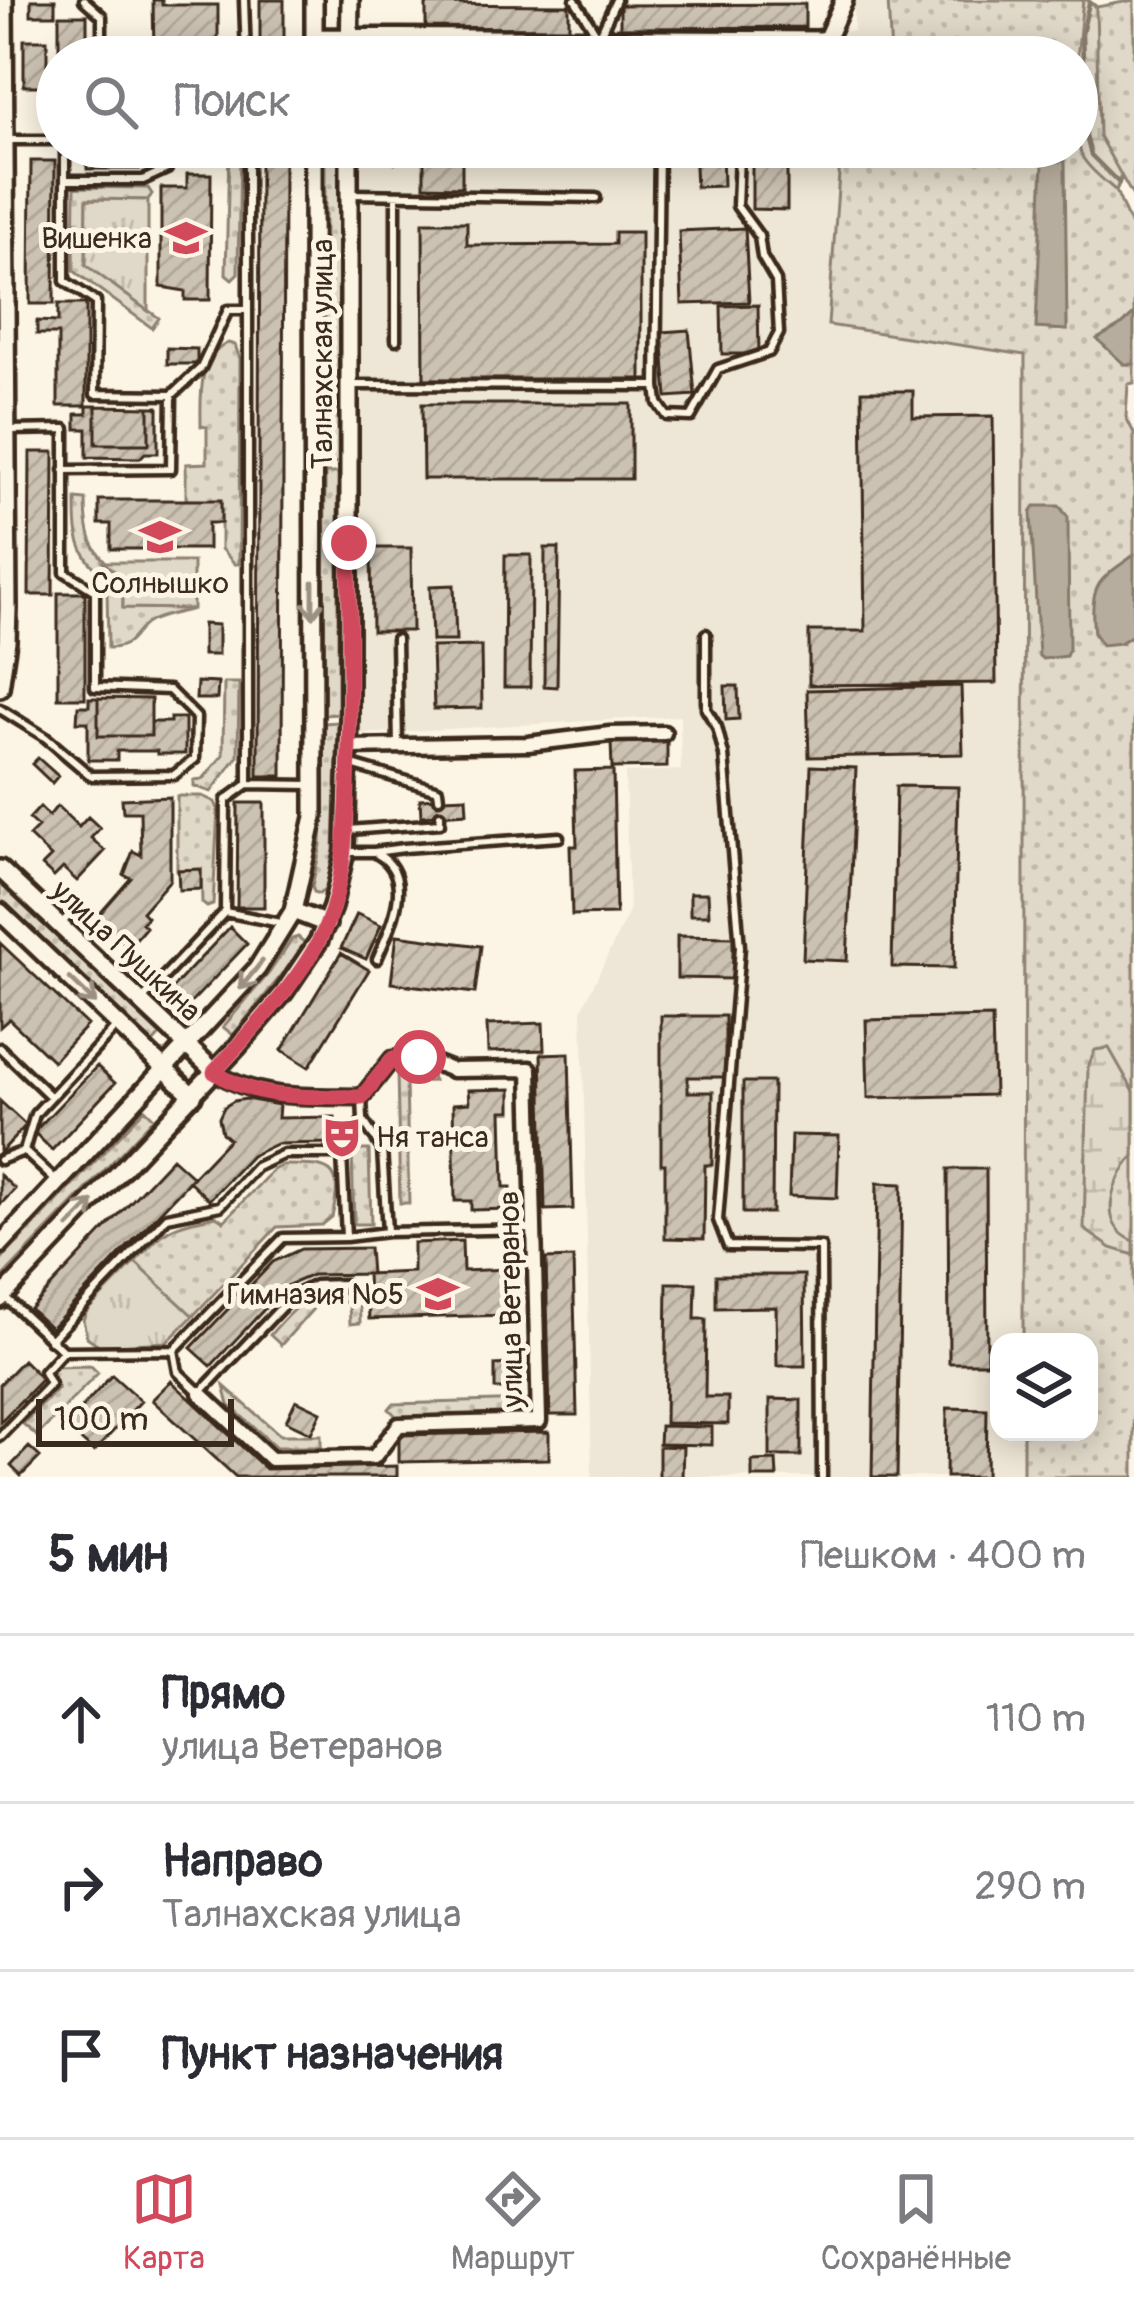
<!DOCTYPE html>
<html lang="ru">
<head>
<meta charset="utf-8">
<style>
	:root { --surface:#fff; --page:#f2f2f3; --text:#2b2b33; --muted:#7c7c81; --line:#e1e1e2; --accent:#d1495b }
	body { margin:0; font-family:Pangolin,sans-serif; background:var(--page); color:var(--text) }
	.controls { position:absolute; right:36px; bottom:36px; display:grid; overflow:hidden; border-radius:24px; box-shadow:0 6px 30px #0003 }
	.controls button { width:108px; height:108px; display:grid; place-items:center; padding:0; border:0; border-bottom:3px solid var(--line); background:var(--surface); color:var(--text); font:60px sans-serif }
	.scale { position:absolute; left:36px; bottom:30px; width:198px; box-sizing:border-box; padding-left:12px; border:6px solid #3b2a1e; border-top:0; font-size:33px; line-height:42px; white-space:nowrap; color:#3b2a1e; -webkit-text-stroke:9px #fcf5e5; paint-order:stroke }
	.stop { position:absolute; width:36px; height:36px; margin:-27px; border:9px solid #d1495b; border-radius:50%; background:#fff }
	.stop.end { background:#d1495b; border-color:#fff; box-shadow:0 3px 12px #0008 }
	.list { margin:0; padding:0; list-style:none }
	h2 { display:flex; justify-content:space-between; align-items:center; height:156px; margin:0; padding:0 48px; font-size:51px }
	h2 small { font-size:39px; font-weight:400; color:var(--muted) }
	.list li { display:grid; grid-template-columns:78px 1fr auto; gap:36px; align-items:center; box-sizing:border-box; height:168px; padding:0 48px; border-top:3px solid var(--line) }
	.list b { display:block; font-size:45px; white-space:nowrap }
	.list p { margin:0; font-size:39px; white-space:nowrap; color:var(--muted) }
	.list em { font-size:39px; font-style:normal; color:var(--muted) }
	.icon { flex:none; width:66px; height:66px; fill:none; stroke:currentColor; stroke-width:2; stroke-linecap:round; stroke-linejoin:round }
	.map { position:relative; flex:none; width:1134px; height:1477px; overflow:hidden }
	.search { position:absolute; background:var(--surface); box-shadow:0 6px 30px #0003; left:36px; right:36px; top:36px; height:132px; display:flex; align-items:center; gap:30px; box-sizing:border-box; padding:0 42px; border-radius:66px; color:var(--muted); font-size:45px }
	.sheet { height:660px; background:var(--surface) }
	nav { display:flex; justify-content:space-around; align-items:center; box-sizing:border-box; height:168px; border-top:3px solid var(--line); background:var(--surface); font-size:33px; color:var(--muted) }
	nav a { display:grid; justify-items:center; gap:6px }
	nav .on { color:var(--accent) }
	.map>svg:first-child { display:block }
	.built { fill:#eee6d6 }
	.grass { fill:url(#grass-dots); stroke:#8e8173; stroke-width:3; fill-rule:evenodd }
	.wetland { fill:url(#wetland-marsh); stroke:#8e8173; stroke-width:3 }
	.park { fill:url(#park-tufts); stroke:#8e8173; stroke-width:3 }
	.water { fill:#b7ad9e; stroke:#85796b; stroke-width:3 }
	.lines { fill:none; stroke-linecap:round; stroke-linejoin:round }
	.stream { stroke:#85796b; stroke-width:4.5 }
	.building { fill:url(#building-hatch); stroke:#3b2a1e; stroke-width:3 }
	.service-casing { stroke:#3b2a1e; stroke-width:15 }
	.minor-casing { stroke:#3b2a1e; stroke-width:21 }
	.tertiary-casing { stroke:#3b2a1e; stroke-width:24 }
	.service { stroke:#fcf5e5; stroke-width:6 }
	.minor { stroke:#fcf5e5; stroke-width:12 }
	.tertiary { stroke:#fcf5e5; stroke-width:15 }
	.oneway { stroke:#9c9082 }
	.route { stroke:#d1495b; stroke-width:15 }
	.labels { text-anchor:middle; dominant-baseline:central; stroke-width:10; stroke-linejoin:round; paint-order:stroke }
	.poi-label { font-size:30px; fill:#3b2a1e; stroke:#fcf5e5; text-anchor:end }
	.street-label { font-size:30px; fill:#3b2a1e; stroke:#fcf5e5 }
</style>
</head>
<body>
<div class="map">
<svg width="1134" height="1477" viewBox="0 0 1134 1477">
	<defs>
		<pattern id="grass-dots" width="8" height="8" patternUnits="userSpaceOnUse" patternTransform="scale(3)"><rect width="8" height="8" fill="#e0d8c8"/><path d="M2 2h.1M6 6h.1" fill="none" stroke="#c1baab" stroke-width="1.8" stroke-linecap="round"/></pattern>
		<pattern id="wetland-marsh" width="20" height="14" patternUnits="userSpaceOnUse" patternTransform="scale(3)"><rect width="20" height="14" fill="#e0d8c8"/><path d="M1 5h8M5 5V1M11 12h8M15 12V8" fill="none" stroke="#c1baab"/></pattern>
		<pattern id="park-tufts" width="24" height="20" patternUnits="userSpaceOnUse" patternTransform="scale(3)"><rect width="24" height="20" fill="#e0d8c8"/><path d="M3 7l-1-3M5 7V3M7 7l1-3M15 17l-1-3M17 17v-4M19 17l1-3" fill="none" stroke="#c1baab"/></pattern>
		<pattern id="building-hatch" width="6" height="6" patternUnits="userSpaceOnUse" patternTransform="scale(3)"><rect width="6" height="6" fill="#ccc2b3"/><path d="M-1 1l2-2M0 6l6-6M5 7l2-2" fill="none" stroke="#b0a79a"/></pattern>
	</defs>
	<rect width="100%" height="100%" fill="#fcf5e5"/>
	<filter id="ink" filterUnits="userSpaceOnUse"><feTurbulence type="fractalNoise" baseFrequency=".00833" numOctaves="2"/><feDisplacementMap in="SourceGraphic" scale="24" xChannelSelector="R" yChannelSelector="G"/><feConvolveMatrix kernelMatrix="1 2 1 2 8 2 1 2 1" color-interpolation-filters="sRGB"/></filter>
	<g filter="url(#ink)">
		<path class="built" d="M854,0H970L975,57H353V33L703,35L854,31Z
			M352,147H856L1045,316L1057,1342H999V1432H1059L1060,1477H592L582,1009L629,911L625,773L681,770L680,716L358,734Z"/>
		<path class="grass" d="M888,0H1088L1097,7L1134,0V198L1122,177L1116,191L1134,233V314L1123,324V364H1134V383L1128,384L1126,417L1134,433V555C1094,585 1091,584 1094,635L1120,643L1134,634V1477H1023V1432H1089V1342H1023L1025,355L828,325L841,147H1077V57H891ZM1064,161L1067,330L1037,328Z
			M383,42L689,45V57H376L375,49Z
			M235,147H240L238,273L232,279L226,274L229,150Z
			M325,147H339L338,463L325,462Z
			M75,187L148,188L152,194L148,200L87,199L86,265L159,318L152,328L74,271Z
			M228,343L235,345L240,359L239,564H235L221,549V501L186,500V464L207,463V427L201,426C201,397 197,357 228,343Z
			M325,473H338V714L324,715Z
			M76,499L86,500C86,540 92,552 123,578V608L193,609C180,613 163,615 151,621C131,631 136,648 108,648L107,587C103,574 97,571 89,561C75,542 76,522 76,499Z
			M224,683H239L238,756L211,792L194,786V780L203,779L223,755Z
			M338,722L334,849L326,889L319,894L314,892L312,886L321,845L324,723Z
			M177,796H202L215,802L218,809L213,905L207,907L202,903L201,870H177Z
			M0,882L160,1035L152,1044L0,901Z
			M298,937L304,942L302,950L233,1035L223,1027L269,973L292,939Z
			M432,1071L433,1081L406,1082L409,1203H400L397,1072Z
			M145,1109L154,1118L0,1280V1261Z
			M352,1150H369L371,1224H354Z
			M283,1165C329,1165 345,1164 332,1217L322,1225L277,1227L193,1316L135,1262C169,1226 168,1226 216,1216L224,1221L273,1170Z
			M359,1292L360,1323L350,1324L349,1302H319L281,1345L270,1335C303,1297 308,1294 359,1292Z
			M91,1366L98,1373L37,1436L23,1424L58,1388L50,1371L53,1367Z
			M224,1386L280,1435H321V1447H276L229,1405Z
			M533,1400V1407L520,1413L397,1417L389,1409L393,1404Z"/>
		<path class="wetland" d="M1083,0H1088L1096,7L1099,136L1121,175L1116,191C1105,181 1090,170 1083,158C1068,127 1079,36 1083,0Z
			M1109,1048L1134,1092V1156C1112,1179 1096,1226 1134,1241V1255L1111,1248L1084,1229L1088,1067L1095,1050Z"/>
		<path class="park" d="M87,199L148,200V311L86,265Z
			M103,562H193V609L123,608V578Z
			M135,1262L193,1316L167,1342L100,1346L87,1337L83,1320L87,1311Z"/>
		<path class="water" d="M1065,161L1067,330L1036,328L1043,162Z
			M1134,314V364H1124L1097,339L1123,324Z
			M1035,506H1059L1068,517L1069,649L1066,656L1043,659L1039,656L1031,513Z
			M1134,555V634L1120,643L1102,645C1094,635 1093,631 1093,618C1091,579 1106,576 1134,555Z"/>
		<g class="lines">
			<path class="stream" d="M1089,3L1082,34L1086,136L1091,155L1119,183"/>
		</g>
		<path class="building" d="M31,0H55V15H31Z
			M153,0H162V5H218V50H206V57H190V50L154,51Z
			M260,0H284V57H260Z
			M426,4L569,5V29L426,28Z
			M805,4V27L620,28V5Z
			M59,15H87V57H59Z
			M24,40H47V86H24Z
			M87,147H96V157L149,158V147H158V165H145L140,169H87Z
			M96,147H149V158L96,157Z
			M424,147H642V152L462,150V187L424,186Z
			M694,147H722L723,186L696,187Z
			M752,147H787V210L752,209Z
			M260,159H284L282,776H258Z
			M31,161H55L54,304H30Z
			M187,174H211L210,300H185V291L161,287V188H187Z
			M423,222H467V245L615,244V232H641V379H424Z
			M745,228L749,302L682,304L679,231Z
			M58,304H86V406H58V334H37V321L58,322Z
			M758,305L759,354H722L721,306Z
			M689,330L695,395L667,397L662,332Z
			M167,348L197,349V364H167Z
			M862,391H913V417L993,416L996,683L809,685V631H865Z
			M422,404H631V479H423Z
			M87,406H96V444H149V407H158V453H145L140,458L87,457V429H76V414H87Z
			M96,406L149,407V444H96Z
			M30,452H54L53,595H29Z
			M99,500H221V523H208V549H111V524H99Z
			M371,548H411L412,631H372Z
			M545,548H559L557,687L544,686Z
			M505,555H531L530,687H504Z
			M454,585L456,641H432L430,586Z
			M58,593H85V698H58Z
			M203,624L218,625V655H203Z
			M481,646L482,708L434,709L432,647Z
			M197,682L218,683L217,699H196Z
			M725,686H738L739,719L726,720Z
			M961,686L963,754L809,757L807,690Z
			M89,698H98V736H151V722H170V718H185V754H157V751H117V760H88V722H77L78,706H89Z
			M98,698L151,699V736H98Z
			M667,741V767L612,768L611,742Z
			M38,758L58,776L52,783L32,764Z
			M811,766L856,768L847,961L803,959Z
			M613,770L616,914L572,915L570,846H577L575,771Z
			M896,786L958,787L954,968L892,967Z
			M170,797V880L142,912L147,917L142,923L146,927L128,948L97,917L131,878L124,875L133,851L141,855L140,812H123L122,799Z
			M466,797L467,813L421,816L420,799Z
			M238,803H264V907H237Z
			M57,806L79,827L88,817L100,828L91,838L105,851L77,881L63,868L54,877L42,866L51,857L29,836L38,827L29,819L40,807L49,816Z
			M201,869V889L179,890L178,870Z
			M690,893H708L709,915H690Z
			M357,914L381,925L366,959L341,948Z
			M230,927L247,944L184,1010L167,994Z
			M397,935L481,946L475,993L391,983Z
			M677,936L733,937V979L677,978Z
			M0,943L87,1025L53,1061L9,1019L0,1027Z
			M341,953L369,970L309,1067L282,1050Z
			M661,1016H725V1077H688V1092H713L712,1165H705L704,1239L665,1238V1164H661Z
			M992,1017L994,1095L868,1098L866,1020Z
			M543,1023L544,1050L488,1052L487,1025Z
			M569,1053L573,1209L545,1210L541,1054Z
			M97,1066L115,1083L52,1150L34,1132Z
			M743,1082H773L772,1213H743Z
			M511,1089V1111H502L504,1187H511V1209L471,1210V1201H455L453,1104L469,1103L468,1090Z
			M246,1099L279,1105L278,1118L335,1117V1143L276,1144L251,1156L209,1200L189,1181L229,1139L222,1133L219,1118L224,1107L234,1101Z
			M0,1101L26,1125L1,1152L0,1151Z
			M791,1135L839,1136L837,1198L789,1196Z
			M172,1158L193,1177L51,1328L30,1309Z
			M948,1169H986L987,1363H949Z
			M0,1175L15,1189L0,1205Z
			M877,1183L902,1184L897,1477H872Z
			M462,1241L463,1271L507,1269L508,1315L369,1319L367,1274L413,1272V1243Z
			M369,1248L371,1274L312,1275L286,1286L211,1366L191,1348L273,1262L301,1249Z
			M573,1258L577,1415H550L546,1259Z
			M716,1275H804L805,1366H777L776,1307L716,1308Z
			M667,1283H696L695,1319H706L705,1397H728V1424L665,1423Z
			M23,1360L42,1379L0,1422V1384Z
			M510,1364L511,1389H495V1365Z
			M112,1375L141,1401L94,1452L65,1426Z
			M171,1381L266,1469L397,1466V1477H236L152,1400Z
			M770,1399L801,1400V1456H770Z
			M296,1400L321,1412L311,1433L286,1421Z
			M947,1408L987,1409L986,1477H946Z
			M660,1426L712,1427V1445L659,1444Z
			M549,1432V1459L399,1462V1435Z
			M659,1446L683,1447L682,1477H659Z
			M29,1447L40,1457L21,1476L11,1466Z
			M776,1460L777,1477H752V1461Z"/>
		<g class="lines">
			<g class="service-casing">
				<path id="service" d="M84,0L102,16V57
					M244,0L246,57
					M575,0L597,35
					M600,35L616,0
					M7,140H57
					M65,147V281L96,302L95,394L172,395L201,368L228,310H248
					M248,147V784
					M394,147L395,157
					M659,147L656,386L658,403L667,416L691,417L718,369L769,352L779,333L776,281L762,257L759,236L737,206L739,154
					M65,180H143L167,169V147
					M352,194L596,198
					M396,195V340
					M354,385L656,386
					M64,470L171,469L172,395
					M706,634V709L717,727L724,755L740,947L718,1220L728,1246L821,1247L822,1477
					M396,639L398,745
					M0,709L45,737L91,776L174,775L195,759L196,717L169,690L95,687V591L65,572V429L10,430
					M352,765L438,790L439,798
					M349,830L440,823V815
					M348,852H374L404,848L559,837
					M225,912L280,923
					M62,923L73,911
					M377,959C390,928 417,876 377,854
					M141,1001L225,912L226,800L248,784L310,785
					M0,1048L51,1097
					M362,1097L363,1120L382,1149L387,1232
					M0,1160L24,1151
					M56,1181L24,1151L35,1114L117,1026
					M346,1237L342,1154L363,1120
					M6,1298L63,1351L174,1350L283,1238L346,1237L387,1232L535,1229
					M50,1340L167,1217L220,1206L256,1167L284,1154H342
					M174,1350L178,1372L200,1393L292,1296L315,1285L344,1284
					M0,1436L50,1384L44,1372L63,1351"/>
			</g>
			<g class="minor-casing">
				<path id="minor" d="M349,747L528,744L610,734L664,733
					M200,1393L271,1459L374,1457L399,1425L539,1421L530,1069L452,1070L419,1057L392,1059L362,1097C311,1096 259,1101 215,1072"/>
			</g>
			<g class="tertiary-casing">
				<path id="tertiary" d="M314,37L826,40L844,0
					M314,57V0
					M349,57L350,0
					M0,688L7,641L8,608L4,0
					M0,869L215,1072
					M293,911L327,924
					M0,912L193,1096
					M0,1245L257,969L293,911L314,817L313,147
					M0,1299L238,1046L284,992L319,940L332,907L345,852L349,719V147"/>
			</g>
			<use href="#service" class="service"/>
			<use href="#minor" class="minor"/>
			<use href="#tertiary" class="tertiary"/>
		</g>
		<defs><path id="oneway-shaft" d="M-6 0H5M1.5-3L5.5 0L1.5 3" fill="none" stroke-width="1.6" stroke-linecap="round" stroke-linejoin="round" transform="scale(3)"/></defs>
		<g class="oneway">
			<use href="#oneway-shaft" transform="translate(313 600) rotate(90)"/>
			<use href="#oneway-shaft" transform="translate(251 975) rotate(129)"/>
			<use href="#oneway-shaft" transform="translate(83 991) rotate(44)"/>
			<use href="#oneway-shaft" transform="translate(81 1214) rotate(-46)"/>
		</g>
	</g>
	<g class="lines" filter="url(#ink)">
		<path class="route" d="M349,543C349,622 351,702 348,782C346,831 345,880 326,926C305,976 251,1032 214,1072C259,1102 311,1096 362,1097L392,1059L419,1057"/>
	</g>
	<defs>
		<g id="school-bare" transform="scale(3.24)"><path d="M0-5L7-2L0 1L-7-2ZM-4 1L0 2.5L4 1V4Q0 6-4 4Z" fill="#d1495b" stroke="#fcf5e5" stroke-width="2.5" paint-order="stroke"/></g>
		<g id="theatre-bare" transform="scale(3.24)"><path d="M-5-5.5Q0-4 5-5.5V0Q5 5 0 6Q-5 5-5 0ZM-3.3-2.5H-1v1.5H-3.3ZM1-2.5H3.3v1.5H1ZM-2.8 1Q0 5.5 2.8 1Z" fill="#d1495b" stroke="#fcf5e5" stroke-width="2.5" paint-order="stroke"/></g>
	</defs>
	<g fill-rule="evenodd">
		<use href="#school-bare" x="186" y="238"/>
		<use href="#school-bare" x="160" y="537"/>
		<use href="#theatre-bare" x="342" y="1137"/>
		<use href="#school-bare" x="438" y="1294"/>
	</g>
	<g class="labels">
		<g class="poi-label">
			<text x="152" y="238">Вишенка</text>
			<text x="160" y="583" text-anchor="middle">Солнышко</text>
			<text x="376" y="1137" text-anchor="start">Ня танса</text>
			<text x="404" y="1294">Гимназия №5</text>
		</g>
		<g class="street-label">
			<text transform="translate(322 354) rotate(-90)">Талнахская улица</text>
			<text transform="translate(126 951) rotate(43)">улица Пушкина</text>
			<text transform="translate(511 1299) rotate(-91)">улица Ветеранов</text>
		</g>
	</g>
</svg>
<div class="controls">
<button><svg class="icon" aria-label="layers" viewBox="0 0 24 24"><path d="M12 4l9 5-9 5-9-5zM3 14l9 5 9-5"/></svg></button>
</div>
<div class="scale">100 m</div>
<div class="stop" style="left:419px;top:1057px"></div>
<div class="stop end" style="left:349px;top:543px"></div>
<div class="search"><svg class="icon" aria-label="search" viewBox="0 0 24 24"><circle cx="10" cy="10" r="6"/><path d="M15 15l6 6"/></svg>Поиск</div>
</div>
<section class="sheet">
<h2>5 мин<small>Пешком · 400 m</small></h2>
<ul class="list">
<li><svg class="icon" aria-label="ahead" viewBox="0 0 24 24"><path d="M12 20V5M6 11l6-6 6 6"/></svg><div><b>Прямо</b><p>улица Ветеранов</p></div><em>110 m</em></li>
<li><svg class="icon" aria-label="right" viewBox="0 0 24 24"><path d="M7 20v-9h11M14 6l5 5-5 5"/></svg><div><b>Направо</b><p>Талнахская улица</p></div><em>290 m</em></li>
<li><svg class="icon" aria-label="arrive" viewBox="0 0 24 24"><path d="M6 21V4h12l-3 4 3 4H6"/></svg><div><b>Пункт назначения</b></div></li>
</ul>
</section>
<nav>
<a class="on"><svg class="icon" aria-label="map" viewBox="0 0 24 24"><path d="M3 6l6-2 6 2 6-2v14l-6 2-6-2-6 2zM9 4v14M15 6v14"/></svg>Карта</a>
<a><svg class="icon" aria-label="directions" viewBox="0 0 24 24"><path d="M12 3l9 9-9 9-9-9zM9 14v-3h6M13 9l2 2-2 2"/></svg>Маршрут</a>
<a><svg class="icon" aria-label="saved" viewBox="0 0 24 24"><path d="M7 4h10v16l-5-4-5 4z"/></svg>Сохранённые</a>
</nav>
</body>
</html>
